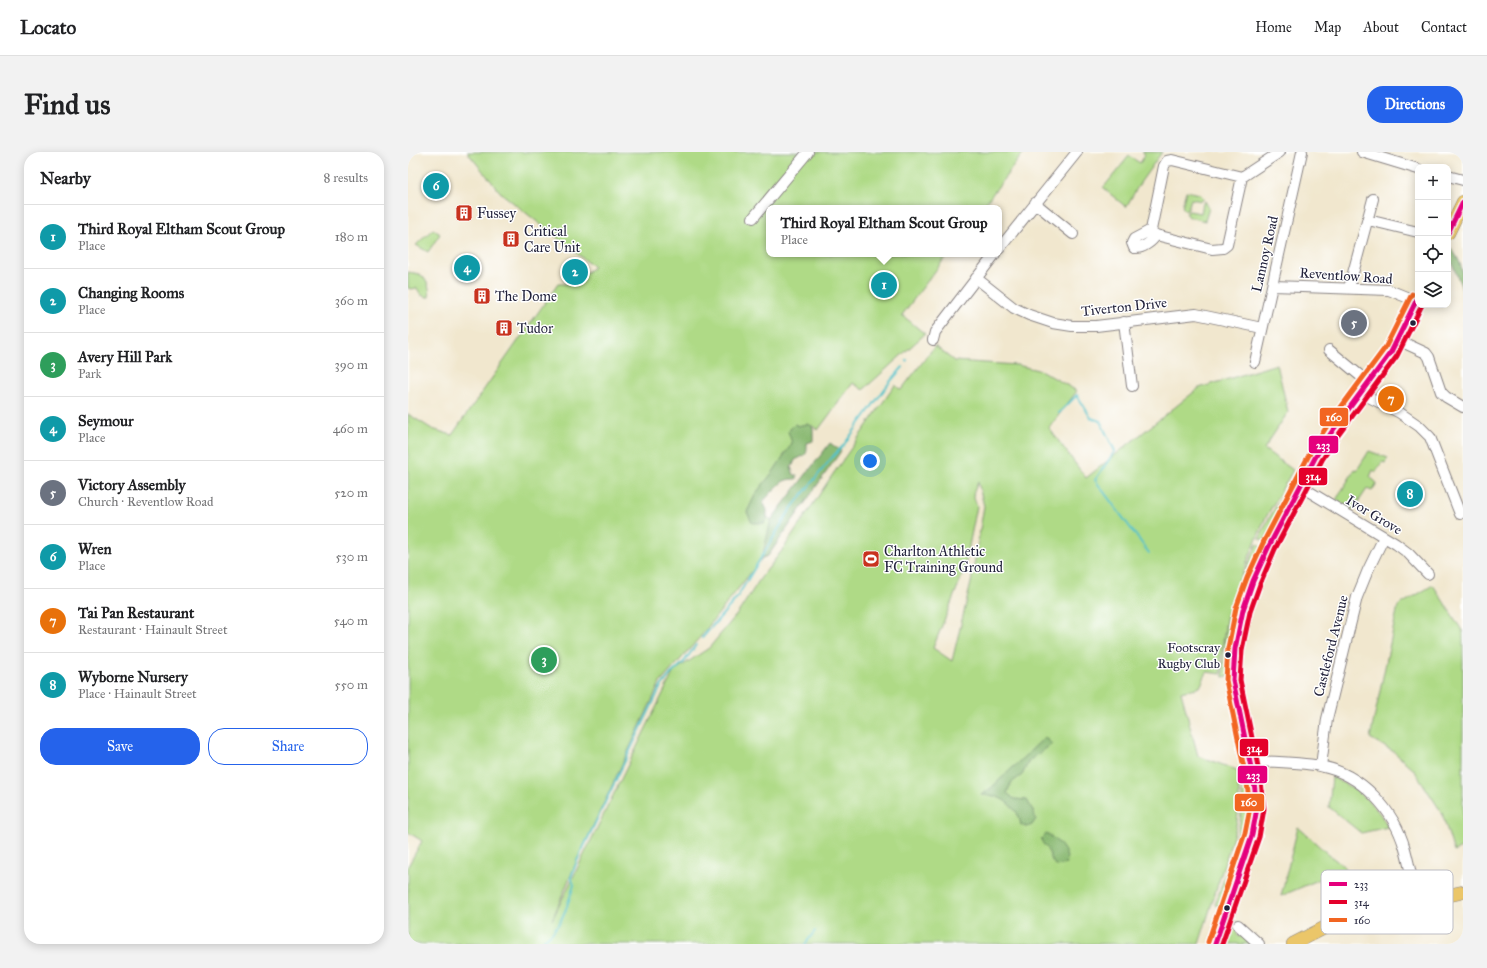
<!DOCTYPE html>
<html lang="en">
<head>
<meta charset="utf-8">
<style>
	:root { --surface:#fff; --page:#f2f2f2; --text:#202124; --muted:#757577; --line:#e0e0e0; --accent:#2563eb }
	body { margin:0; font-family:"IM FELL Great Primer",serif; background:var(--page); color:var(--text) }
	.controls { position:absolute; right:12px; top:12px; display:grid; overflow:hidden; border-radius:8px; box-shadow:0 2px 10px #0003 }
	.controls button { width:36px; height:36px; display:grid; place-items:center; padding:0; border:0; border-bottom:1px solid var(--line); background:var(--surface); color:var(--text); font:20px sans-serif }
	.you { position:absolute; left:462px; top:309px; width:14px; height:14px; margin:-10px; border:3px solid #fff; border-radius:50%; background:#1a73e8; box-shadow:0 0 0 6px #1a73e833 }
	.badge { display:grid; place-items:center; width:26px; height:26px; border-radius:50%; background:var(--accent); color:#fff; font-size:13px; font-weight:700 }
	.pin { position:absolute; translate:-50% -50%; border:2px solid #fff; box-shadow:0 1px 4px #0006 }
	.popup { position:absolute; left:358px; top:53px; width:236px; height:52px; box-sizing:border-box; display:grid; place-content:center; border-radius:8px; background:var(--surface); filter:drop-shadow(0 1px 3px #0005); font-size:13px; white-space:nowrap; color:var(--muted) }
	.popup b { font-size:15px; color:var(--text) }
	.popup::after { content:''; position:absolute; left:50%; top:100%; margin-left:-8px; border:8px solid transparent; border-top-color:var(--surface) }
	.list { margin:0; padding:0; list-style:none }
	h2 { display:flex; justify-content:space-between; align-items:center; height:52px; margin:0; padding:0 16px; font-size:17px }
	h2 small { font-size:13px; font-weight:400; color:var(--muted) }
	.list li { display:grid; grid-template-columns:26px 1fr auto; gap:12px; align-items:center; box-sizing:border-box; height:64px; padding:0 16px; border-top:1px solid var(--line) }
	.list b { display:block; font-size:15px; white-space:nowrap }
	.list p { margin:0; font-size:13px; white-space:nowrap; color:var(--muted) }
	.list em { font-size:13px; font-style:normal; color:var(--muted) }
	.actions { display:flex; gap:8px; padding:12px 16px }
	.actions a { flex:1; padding:9px 0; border:1px solid var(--accent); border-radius:16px; text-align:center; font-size:14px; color:var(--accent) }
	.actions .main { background:var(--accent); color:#fff }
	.icon { flex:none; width:22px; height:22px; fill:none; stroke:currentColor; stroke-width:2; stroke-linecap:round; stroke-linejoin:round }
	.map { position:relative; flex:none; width:1055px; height:792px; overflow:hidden; border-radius:16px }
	header { display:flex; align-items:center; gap:24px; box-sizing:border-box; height:56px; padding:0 20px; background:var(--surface); border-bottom:1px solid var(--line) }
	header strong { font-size:19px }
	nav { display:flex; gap:22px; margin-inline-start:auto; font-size:14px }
	.intro { display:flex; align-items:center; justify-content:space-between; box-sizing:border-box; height:96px; padding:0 24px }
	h1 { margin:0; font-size:28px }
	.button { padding:10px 18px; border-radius:16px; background:var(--accent); color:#fff; font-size:14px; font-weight:700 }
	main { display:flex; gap:24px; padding:0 24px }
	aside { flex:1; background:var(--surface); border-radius:16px; box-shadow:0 2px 10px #0003 }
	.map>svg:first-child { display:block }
	.green { fill:#afda86; stroke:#687e60; fill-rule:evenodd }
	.forest { fill:#8bba73; stroke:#566e57 }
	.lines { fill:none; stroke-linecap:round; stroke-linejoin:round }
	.stream { stroke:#54c2c9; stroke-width:2 }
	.minor-casing { stroke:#8a8484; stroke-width:12 }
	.major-casing { stroke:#8a8484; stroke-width:14 }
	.minor { stroke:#fff; stroke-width:10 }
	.major { stroke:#ebc669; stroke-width:13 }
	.bus-1-casing { stroke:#fff; stroke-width:8 }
	.bus-2-casing { stroke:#fff; stroke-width:8 }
	.bus-3-casing { stroke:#fff; stroke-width:8 }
	.bus-1 { stroke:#e5007d; stroke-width:5 }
	.bus-2 { stroke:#e4002b; stroke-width:5 }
	.bus-3 { stroke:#f26522; stroke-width:5 }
	.bus-dot { fill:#22223b; stroke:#fff; stroke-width:1.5 }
	.labels { text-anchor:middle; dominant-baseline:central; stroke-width:3; stroke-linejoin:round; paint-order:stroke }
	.bus-label { font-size:13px; fill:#22223b; stroke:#fff; text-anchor:end }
	.poi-label { font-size:14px; fill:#22223b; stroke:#fff; text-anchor:start }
	.street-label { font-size:14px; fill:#22223b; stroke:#fff }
	.key { fill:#fff; stroke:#bdbdc4; stroke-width:1 }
	.key-label { font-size:11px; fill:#22223b }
	.line-badge { stroke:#fff; stroke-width:1.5 }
	.badge-label { font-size:11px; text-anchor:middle; font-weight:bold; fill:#fff }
</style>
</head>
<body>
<header>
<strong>Locato</strong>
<nav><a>Home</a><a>Map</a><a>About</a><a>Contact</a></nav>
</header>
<div class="intro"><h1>Find us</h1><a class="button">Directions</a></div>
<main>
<aside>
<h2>Nearby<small>8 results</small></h2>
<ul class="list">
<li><span class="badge" style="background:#0f9aa8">1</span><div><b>Third Royal Eltham Scout Group</b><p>Place</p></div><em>180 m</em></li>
<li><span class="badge" style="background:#0f9aa8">2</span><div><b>Changing Rooms</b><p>Place</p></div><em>360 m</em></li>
<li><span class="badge" style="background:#2e9e5b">3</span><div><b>Avery Hill Park</b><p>Park</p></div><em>390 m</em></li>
<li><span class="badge" style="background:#0f9aa8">4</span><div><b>Seymour</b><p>Place</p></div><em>460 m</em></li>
<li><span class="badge" style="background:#6b7280">5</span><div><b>Victory Assembly</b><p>Church · Reventlow Road</p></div><em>520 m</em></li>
<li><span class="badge" style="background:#0f9aa8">6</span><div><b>Wren</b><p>Place</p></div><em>530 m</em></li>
<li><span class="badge" style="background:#e8710a">7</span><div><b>Tai Pan Restaurant</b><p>Restaurant · Hainault Street</p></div><em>540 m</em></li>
<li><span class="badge" style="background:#0f9aa8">8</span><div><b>Wyborne Nursery</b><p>Place · Hainault Street</p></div><em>550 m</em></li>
</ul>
<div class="actions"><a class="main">Save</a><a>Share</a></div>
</aside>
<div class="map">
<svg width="1055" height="792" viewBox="0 0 1055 792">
	<rect width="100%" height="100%" fill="#fff"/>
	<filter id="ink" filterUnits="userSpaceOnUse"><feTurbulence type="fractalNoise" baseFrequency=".025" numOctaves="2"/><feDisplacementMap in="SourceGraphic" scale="8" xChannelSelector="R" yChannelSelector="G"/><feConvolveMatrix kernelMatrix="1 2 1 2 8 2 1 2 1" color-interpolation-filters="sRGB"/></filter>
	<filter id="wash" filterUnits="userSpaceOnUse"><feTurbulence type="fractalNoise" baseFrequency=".012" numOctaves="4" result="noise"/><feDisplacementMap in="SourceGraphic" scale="16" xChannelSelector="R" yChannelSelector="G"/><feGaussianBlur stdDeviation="0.9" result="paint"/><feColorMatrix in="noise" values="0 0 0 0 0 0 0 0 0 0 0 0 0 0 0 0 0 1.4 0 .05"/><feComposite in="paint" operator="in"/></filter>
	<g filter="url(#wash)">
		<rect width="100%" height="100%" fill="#f1e7ce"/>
		<path class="green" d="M59,0H616L574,56H361V102H540L494,163L517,182L455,238L445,231L410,278L403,273L346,356L377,377L293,484L252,531L170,706L144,768L266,519L301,496L330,461L352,427L376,396L423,325L487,233L493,238L527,194L546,209L609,213L634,219L669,239L641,276L678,326L791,236L869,212L880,260L856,297L885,318L857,367L828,436L818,467L813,505V522L799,520L792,535L773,540L790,604L829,618C832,639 832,657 827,678L791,792H0V714L14,689L0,680V262L24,277L44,283L150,132H162L186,115L93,41ZM570,330L576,354L563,431L544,509L525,496L556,419L569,354L565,342Z
			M734,0H754L732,31L718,55L695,36L721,4L732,11L737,3Z
			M778,39L792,42L796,47L793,49L783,47L780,57L777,59L774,54Z
			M797,49L801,56L797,69L781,65L778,61L781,59L793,61L795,51Z
			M25,77L32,82L20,100L8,93Z
			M0,120C4,121 10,121 13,123C19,128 23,138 21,145H19L13,143L9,136L3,137L0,136Z
			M961,299L980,306L977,311L974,310L968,320L965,318L962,325L969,331L964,339L959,337L945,358L928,348L947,317L949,318Z
			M900,300L904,303L857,388L851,387L860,368Z
			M849,392L853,395L855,397L820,524L815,525C815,506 816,485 820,467C827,441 838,417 849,392Z
			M1025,433L1055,480V695L1046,700L1034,661L1006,618L986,600L962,586L990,454Z
			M924,625C948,637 967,650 980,675L953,681L921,655Z
			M842,636C843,677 827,714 815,752H812L811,755L807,753C819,716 836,677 834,637Z
			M890,675L921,703L938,716L873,744Z
			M1021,720L1023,721L1027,738L1014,741L1009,723Z
			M998,726L1002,744L988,747L984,730Z
			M824,766C829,770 831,776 829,783L832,785L835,783L849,792H816Z"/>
		<path class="forest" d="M1043,96C1055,113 1055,118 1055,139L1040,101Z
			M387,272L391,274L393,273L401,272L405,276V289L399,291C399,304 399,302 387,308L385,313L383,315L386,323H389V327C384,327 380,327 376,329C373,330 357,347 355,350L359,358V367L356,371H344L339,360L348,341L365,320L384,291L380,279Z
			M422,291L433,299L360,404L354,406L363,368Z
			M637,585L644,592L621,609L614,623L603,631L599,641L606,647L619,648L625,659L628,667L624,673L619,675L613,673C612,669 611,664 609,661C599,648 589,642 573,643L583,636Z
			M638,682C646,685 658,696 659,706C659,706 658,711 658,712L648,714C643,709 643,705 640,699C638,694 634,692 633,687Z"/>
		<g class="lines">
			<path class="stream" d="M498,209L499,208
				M651,261L669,243L683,266L692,269L707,299L687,328L741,401
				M294,486L328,447L382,358L426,303L435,294L481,231L495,215
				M131,792L144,781L152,770L158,757L166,733L163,725L169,709L252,536L262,523L276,510L288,493
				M397,792L407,779"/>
		</g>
	</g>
	<g filter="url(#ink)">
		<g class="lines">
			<g class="minor-casing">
				<path id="minor" d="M954,0L1010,17
					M1040,24L1055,28
					M834,25L764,8L759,9L756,14L743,78L745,81L748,83L804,97L815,96L819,93L834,25L872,0
					M627,51L665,82
					M345,66L400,0
					M960,68L1010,80
					M743,78L726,87L724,91L726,96C734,97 744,90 748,83
					M591,97L669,0
					M568,126L606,156L621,163L645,171L664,174H688L788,162L854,176
					M865,134L981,138L1008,149
					M941,136L965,47
					M716,170L724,234
					M525,188L527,180L587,102
					M990,188L1018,201L1021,205L1033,240L1038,245L1055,255
					M921,198L961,231
					M847,210L894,0
					M953,241L992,261L1011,274L1022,285L1052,362
					M892,334L988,392L1000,401L1020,422
					M843,609C865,610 891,610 912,614C954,622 986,658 997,697C1002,715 1005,733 1009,751
					M913,614L919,567L949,445L960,418L976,385
					M830,773L851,792"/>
			</g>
			<g class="major-casing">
				<path id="major" d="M1040,81L1055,50
					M807,792L844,683L849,656L846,630L825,528L827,497L835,458L845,429L861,394L874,367L908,304L925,278L983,200L1010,145
					M885,792L922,773L989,755L1055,740"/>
			</g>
			<use href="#minor" class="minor"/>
			<use href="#major" class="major"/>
			<g class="bus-1-casing">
				<path id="bus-1" d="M1040,81L1055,50
					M807,792L844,683L849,656L846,630L825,528L827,497L835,458L845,429L861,394L908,304L925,278L983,200L1010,145"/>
			</g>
			<g class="bus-2-casing">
				<path id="bus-2" d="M814,792L851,685L856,657L853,629L832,528L834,498L842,460L852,432L867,397L914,308L931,282L989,204L1014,153"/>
			</g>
			<g class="bus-3-casing">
				<path id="bus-3" d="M800,790L837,681L842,656L839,631L818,528L820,496L828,456L839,426L855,391L902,301L919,274L977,196L1004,142"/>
			</g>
			<use href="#bus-1" class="bus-1"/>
			<use href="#bus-2" class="bus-2"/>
			<use href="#bus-3" class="bus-3"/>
		</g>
	</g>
	<defs>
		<g id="building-square" transform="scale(0.9)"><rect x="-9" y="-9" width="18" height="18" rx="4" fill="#c8321e" stroke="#fff"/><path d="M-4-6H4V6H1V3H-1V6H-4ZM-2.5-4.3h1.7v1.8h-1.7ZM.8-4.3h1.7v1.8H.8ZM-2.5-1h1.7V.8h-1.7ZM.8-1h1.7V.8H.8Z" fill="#fff"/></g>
		<g id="stadium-square" transform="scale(0.9)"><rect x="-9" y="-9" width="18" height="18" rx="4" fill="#c8321e" stroke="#fff"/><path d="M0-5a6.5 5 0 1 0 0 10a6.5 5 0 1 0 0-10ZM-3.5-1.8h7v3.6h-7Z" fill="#fff"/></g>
	</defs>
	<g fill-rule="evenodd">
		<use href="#building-square" x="56" y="61"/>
		<use href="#building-square" x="103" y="87"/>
		<use href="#building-square" x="74" y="144"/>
		<use href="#building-square" x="96" y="176"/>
		<use href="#stadium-square" x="463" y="407"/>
	</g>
	<g class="bus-dot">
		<circle cx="1005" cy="171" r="3.5"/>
		<circle cx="820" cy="503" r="3.5"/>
		<circle cx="819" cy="756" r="3.5"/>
	</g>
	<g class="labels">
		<g class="bus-label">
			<text x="812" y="496">Footscray<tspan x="812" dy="16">Rugby Club</tspan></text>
		</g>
		<g class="poi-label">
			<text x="69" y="61">Fussey</text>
			<text x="116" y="79">Critical<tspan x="116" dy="16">Care Unit</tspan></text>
			<text x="87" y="144">The Dome</text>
			<text x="109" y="176">Tudor</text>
			<text x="476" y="399">Charlton Athletic<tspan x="476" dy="16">FC Training Ground</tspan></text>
		</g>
		<g class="street-label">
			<text transform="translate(857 102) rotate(-77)">Lannoy Road</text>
			<text transform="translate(938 124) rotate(4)">Reventlow Road</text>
			<text transform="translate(716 155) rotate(-6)">Tiverton Drive</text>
			<text transform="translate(966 363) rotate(31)">Ivor Grove</text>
			<text transform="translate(923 494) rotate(-76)">Castleford Avenue</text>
		</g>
	</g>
	<rect x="913" y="718" width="132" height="64" rx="6" class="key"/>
	<rect x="921" y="730" width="18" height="4" fill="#e5007d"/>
	<rect x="921" y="748" width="18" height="4" fill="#e4002b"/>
	<rect x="921" y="766" width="18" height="4" fill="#f26522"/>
	<g class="key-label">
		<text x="946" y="736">233</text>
		<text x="946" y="754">314</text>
		<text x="946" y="772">160</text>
	</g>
	<g class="line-badge">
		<rect x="911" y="255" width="30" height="20" rx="4" fill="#f26522"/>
		<rect x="900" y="283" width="31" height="19" rx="4" fill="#e5007d"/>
		<rect x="890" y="315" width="30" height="19" rx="4" fill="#e4002b"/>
		<rect x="831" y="586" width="30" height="19" rx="4" fill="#e4002b"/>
		<rect x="829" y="613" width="31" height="19" rx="4" fill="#e5007d"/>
		<rect x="826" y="641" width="31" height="19" rx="4" fill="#f26522"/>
	</g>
	<g class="badge-label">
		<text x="926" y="269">160</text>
		<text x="915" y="297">233</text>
		<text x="905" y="328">314</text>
		<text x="846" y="600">314</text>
		<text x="845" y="627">233</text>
		<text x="841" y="654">160</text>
	</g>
</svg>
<div class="controls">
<button>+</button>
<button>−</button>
<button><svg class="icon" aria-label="locate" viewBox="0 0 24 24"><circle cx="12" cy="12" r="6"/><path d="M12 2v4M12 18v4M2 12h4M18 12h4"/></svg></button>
<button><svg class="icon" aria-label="layers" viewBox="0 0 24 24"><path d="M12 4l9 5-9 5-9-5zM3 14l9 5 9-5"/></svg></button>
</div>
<div class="you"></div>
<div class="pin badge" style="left:476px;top:133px;background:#0f9aa8">1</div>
<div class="popup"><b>Third Royal Eltham Scout Group</b>Place</div>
<div class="pin badge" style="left:167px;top:120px;background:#0f9aa8">2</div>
<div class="pin badge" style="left:136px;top:508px;background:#2e9e5b">3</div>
<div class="pin badge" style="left:59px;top:116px;background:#0f9aa8">4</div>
<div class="pin badge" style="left:946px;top:171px;background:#6b7280">5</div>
<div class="pin badge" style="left:28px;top:34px;background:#0f9aa8">6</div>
<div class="pin badge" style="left:983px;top:247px;background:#e8710a">7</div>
<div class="pin badge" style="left:1002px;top:342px;background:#0f9aa8">8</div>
</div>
</main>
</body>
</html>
